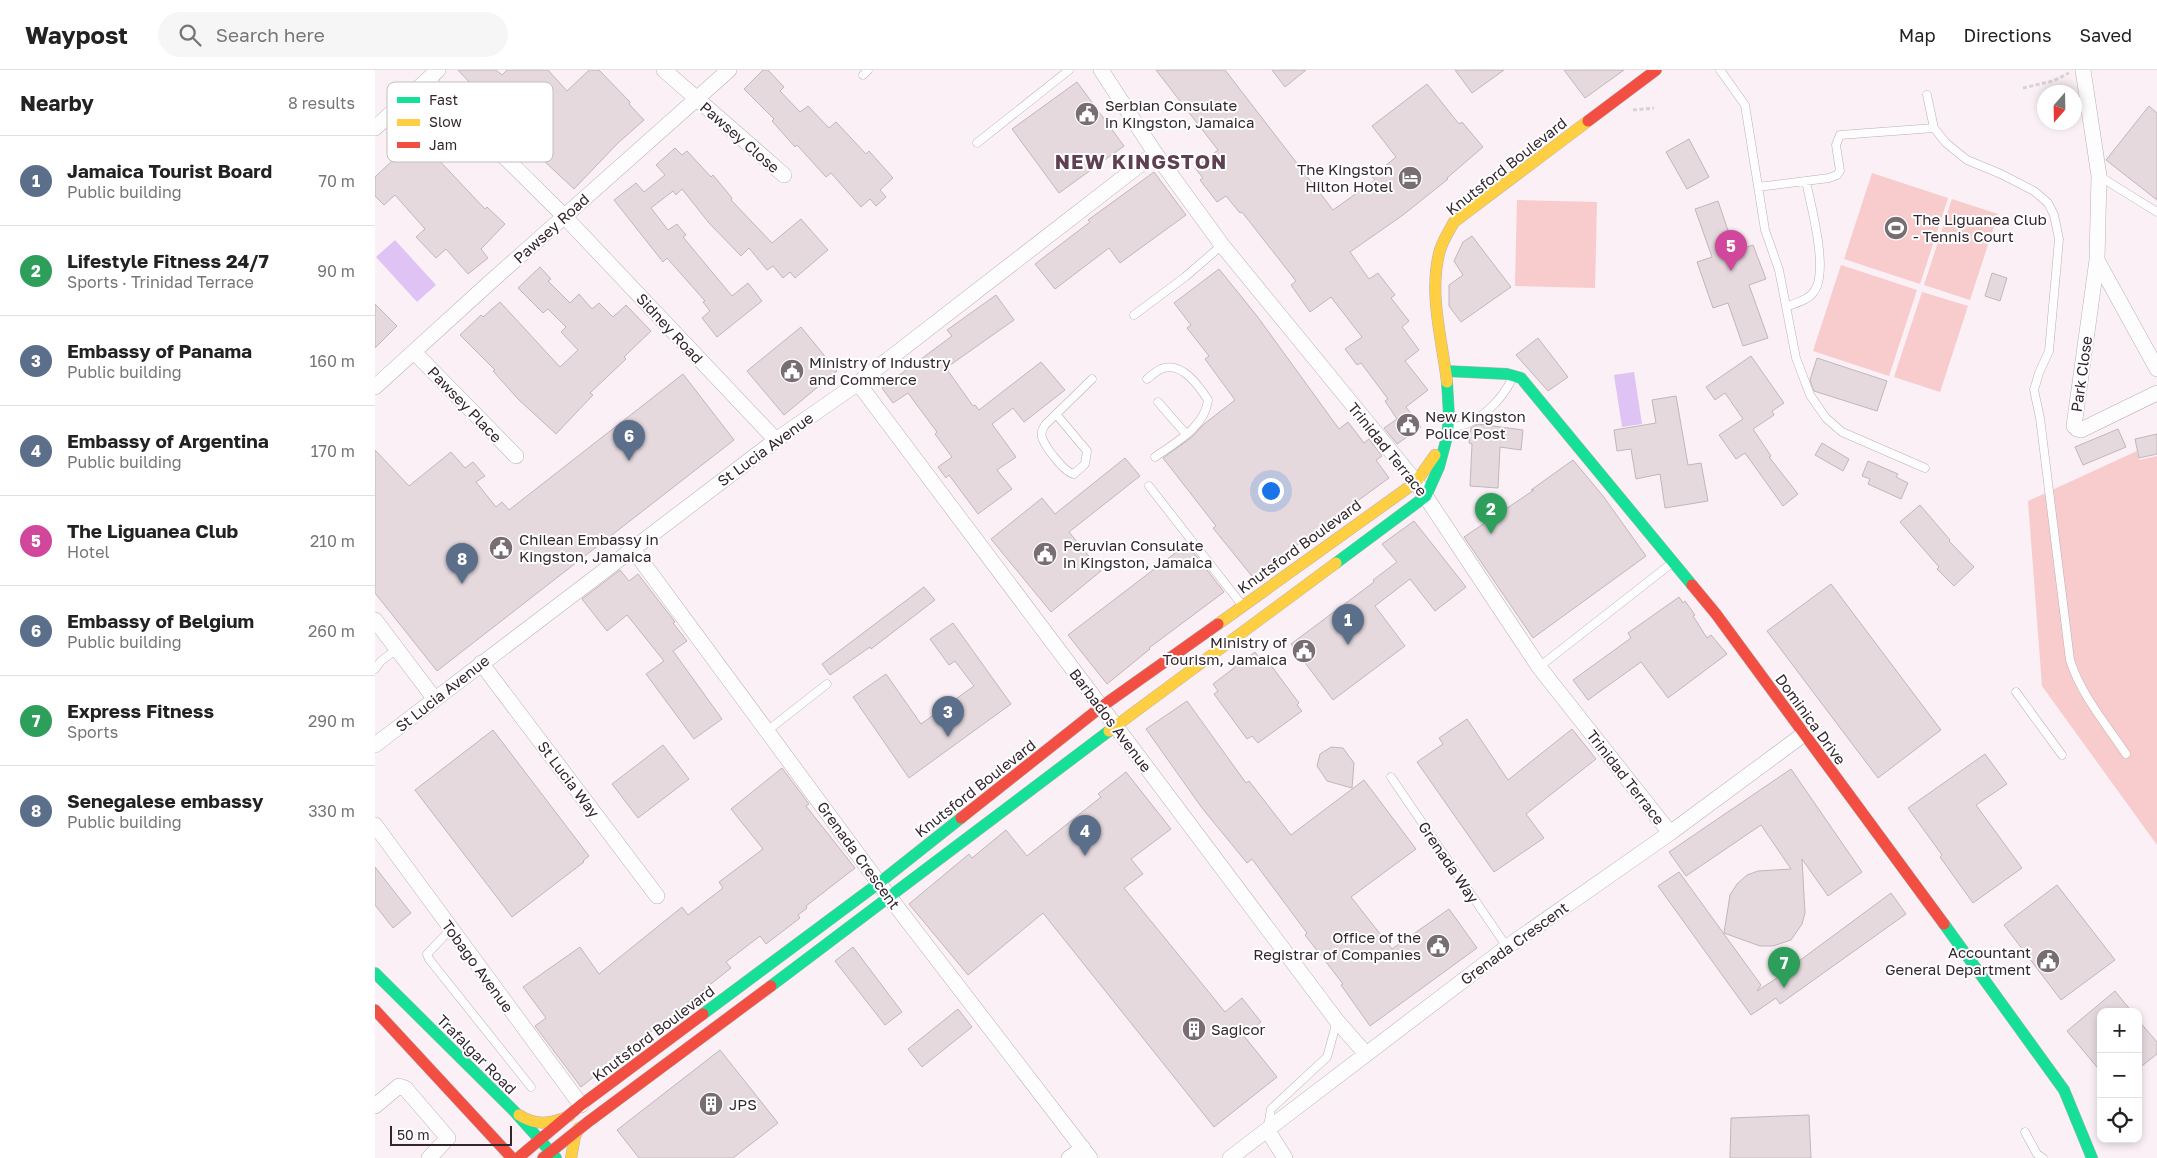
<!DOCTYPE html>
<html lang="en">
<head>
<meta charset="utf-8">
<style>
	:root { --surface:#fff; --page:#f6f6f6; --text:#222; --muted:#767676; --line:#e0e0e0; --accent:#111827 }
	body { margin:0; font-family:"Golos Text",sans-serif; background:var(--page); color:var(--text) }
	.controls { position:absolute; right:15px; bottom:15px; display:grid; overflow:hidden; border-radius:10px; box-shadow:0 2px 8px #0003 }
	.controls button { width:45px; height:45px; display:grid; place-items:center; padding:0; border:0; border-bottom:1px solid var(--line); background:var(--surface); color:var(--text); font:25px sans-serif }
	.compass { position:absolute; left:1662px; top:15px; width:45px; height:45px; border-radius:50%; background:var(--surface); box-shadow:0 2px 8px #0003; rotate:200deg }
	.scale { position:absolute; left:15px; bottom:12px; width:122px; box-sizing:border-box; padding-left:5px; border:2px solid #34262e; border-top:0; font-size:14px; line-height:18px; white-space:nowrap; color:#34262e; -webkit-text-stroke:4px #fff; paint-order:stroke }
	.you { position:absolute; left:895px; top:420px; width:18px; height:18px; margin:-12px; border:4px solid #fff; border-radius:50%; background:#1a73e8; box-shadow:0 0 0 8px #1a73e833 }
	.badge { display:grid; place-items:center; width:32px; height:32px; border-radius:50%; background:var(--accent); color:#fff; font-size:16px; font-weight:700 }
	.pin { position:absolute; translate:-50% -41px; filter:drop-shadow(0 1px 2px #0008) }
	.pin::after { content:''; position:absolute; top:26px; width:18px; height:15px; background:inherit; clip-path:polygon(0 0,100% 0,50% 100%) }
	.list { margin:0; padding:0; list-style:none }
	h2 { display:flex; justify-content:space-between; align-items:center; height:65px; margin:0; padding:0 20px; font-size:21px }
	h2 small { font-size:16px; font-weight:400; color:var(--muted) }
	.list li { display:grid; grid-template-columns:32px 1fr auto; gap:15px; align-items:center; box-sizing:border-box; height:90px; padding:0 20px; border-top:1px solid var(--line) }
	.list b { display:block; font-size:19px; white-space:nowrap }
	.list p { margin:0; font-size:16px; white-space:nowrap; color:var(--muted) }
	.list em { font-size:16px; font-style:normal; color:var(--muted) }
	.icon { flex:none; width:28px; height:28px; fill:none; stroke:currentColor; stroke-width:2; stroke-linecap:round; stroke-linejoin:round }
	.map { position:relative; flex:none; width:1782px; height:1088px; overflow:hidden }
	header { display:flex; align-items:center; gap:30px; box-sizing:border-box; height:70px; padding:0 25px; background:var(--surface); border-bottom:1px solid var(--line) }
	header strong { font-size:24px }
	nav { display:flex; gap:28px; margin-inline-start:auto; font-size:18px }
	.search { width:350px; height:45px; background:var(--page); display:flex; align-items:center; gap:12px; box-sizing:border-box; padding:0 18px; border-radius:28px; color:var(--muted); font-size:19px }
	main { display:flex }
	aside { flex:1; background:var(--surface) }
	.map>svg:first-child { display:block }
	.green { fill:#f8cbcc }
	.water { fill:#dfc3f5 }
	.building { fill:#e5d9dd; stroke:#c2b6ba }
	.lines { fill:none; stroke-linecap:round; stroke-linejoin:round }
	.lane-casing { stroke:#bab0b5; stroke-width:9 }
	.street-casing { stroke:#bab0b5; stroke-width:16 }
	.fast-casing { stroke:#bab0b5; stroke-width:12 }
	.slow-casing { stroke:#bab0b5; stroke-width:12 }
	.jam-casing { stroke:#bab0b5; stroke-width:12 }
	.path { stroke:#d7d3d4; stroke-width:3; stroke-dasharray:4 2.5; stroke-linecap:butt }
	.lane { stroke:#fefdfe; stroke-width:8 }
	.street { stroke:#fefdfe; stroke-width:15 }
	.fast { stroke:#16e098; stroke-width:11 }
	.slow { stroke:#ffcf43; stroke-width:11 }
	.jam { stroke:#f24e42; stroke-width:11 }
	.labels { text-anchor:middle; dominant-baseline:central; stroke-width:4; stroke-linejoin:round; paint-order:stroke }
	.poi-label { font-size:15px; fill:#34262e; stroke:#fff; text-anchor:start }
	.street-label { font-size:15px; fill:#34262e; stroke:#fff }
	.district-label { font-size:20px; font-weight:bold; letter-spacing:1px; fill:#5f4052; stroke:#fff }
	.key { fill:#fff; stroke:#c2bec0; stroke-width:1 }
	.key-label { font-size:14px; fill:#34262e }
</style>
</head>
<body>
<header>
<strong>Waypost</strong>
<div class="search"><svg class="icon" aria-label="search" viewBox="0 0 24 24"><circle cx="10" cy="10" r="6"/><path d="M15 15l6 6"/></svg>Search here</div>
<nav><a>Map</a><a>Directions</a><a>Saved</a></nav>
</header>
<main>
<aside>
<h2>Nearby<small>8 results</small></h2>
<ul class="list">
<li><span class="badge" style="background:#5c6f8a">1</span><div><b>Jamaica Tourist Board</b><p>Public building</p></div><em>70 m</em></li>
<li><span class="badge" style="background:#2e9e5b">2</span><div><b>Lifestyle Fitness 24/7</b><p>Sports · Trinidad Terrace</p></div><em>90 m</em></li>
<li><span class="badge" style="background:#5c6f8a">3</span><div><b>Embassy of Panama</b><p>Public building</p></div><em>160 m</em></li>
<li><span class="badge" style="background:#5c6f8a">4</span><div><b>Embassy of Argentina</b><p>Public building</p></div><em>170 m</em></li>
<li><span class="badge" style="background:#d1479c">5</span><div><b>The Liguanea Club</b><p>Hotel</p></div><em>210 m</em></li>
<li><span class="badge" style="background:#5c6f8a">6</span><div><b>Embassy of Belgium</b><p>Public building</p></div><em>260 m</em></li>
<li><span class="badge" style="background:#2e9e5b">7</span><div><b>Express Fitness</b><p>Sports</p></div><em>290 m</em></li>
<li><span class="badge" style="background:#5c6f8a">8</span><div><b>Senegalese embassy</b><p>Public building</p></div><em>330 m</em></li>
</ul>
</aside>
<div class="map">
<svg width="1782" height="1088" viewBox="0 0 1782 1088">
	<rect width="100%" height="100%" fill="#faf0f5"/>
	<path class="green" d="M1497,103L1573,128L1545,214L1469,189Z
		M1577,129L1623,144L1595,230L1549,215Z
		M1142,130L1222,132L1220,218L1140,216Z
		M1466,195L1542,220L1514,306L1438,281Z
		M1547,222L1593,236L1565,322L1519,307Z
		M1762,381L1764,390L1782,386V775L1667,616L1653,431Z"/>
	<path class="water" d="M20,170L61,215L42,232L1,187Z
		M1259,302L1267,354L1247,357L1239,305Z"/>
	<path class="building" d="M83,0H121L127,5L132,0H173L192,21L214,0H224L255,32L254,34L269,50L243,73L199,119L168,90L175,83L157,65L152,71L136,55L130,61L103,32L108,27Z
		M388,0H393L409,17L405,21L425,42L433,36L454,58L461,52L491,84L494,81L518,108L505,120L511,127L501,136L495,129L486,137L456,103L451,107L422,75L420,77L397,51L399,49L369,19Z
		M781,0H850L958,140L1000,110L997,107L1021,87L997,56L1052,14L1084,54L1087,52L1108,77L1072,108L1073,109L1028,145L975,182L994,209L1003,203L1020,225L1016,228L1034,251L1027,257L1044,280L1030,291L1053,320L1031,337L1046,357L1022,374L1009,358L1022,349L1010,331L1013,329L986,293L982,295L970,279L987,267L956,227L935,242L916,215L921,211L867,142L865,143L851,126L842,132L825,110L828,108L820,98L843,80Z
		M897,0H931L910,17Z
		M1080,0H1129L1097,23Z
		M1189,0H1249L1210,28Z
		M702,12L749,76L684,123L637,59Z
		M1774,36L1782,43V130L1731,90Z
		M35,68L54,90L59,85L110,139L112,137L130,154L106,179L113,188L93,204L71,179L61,188L41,167L50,159L20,125L9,135L0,126V107L18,90L15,86Z
		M1314,69L1334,107L1312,119L1291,82Z
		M300,78L307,85L312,81L336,107L338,105L357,128L356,130L397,173L426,149L453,180L420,208L415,202L408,208L398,196L392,200L374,178L366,186L334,153L307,119L301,125L298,121L276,138L293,160L302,154L311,165L308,167L357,226L373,213L387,231L342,267L327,248L335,241L328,232L330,231L292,188L288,192L239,130L261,113L269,122L290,105L281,95Z
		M779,102L811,145L745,193L734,178L680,219L660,194L715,152L713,150Z
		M1343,131L1360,181L1378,175L1391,209L1374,215L1393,268L1368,276L1353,233L1338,238L1322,192L1337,187L1320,139Z
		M1097,166L1136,217L1086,252L1074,236V215L1088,205L1079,191L1088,172Z
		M165,197L176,209L173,211L195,233L204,224L217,239L224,233L238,247L251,235L276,261L249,287L251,289L215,323L218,325L181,364L143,329L118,301L120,300L85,265L106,245L108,247L125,232L185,297L203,280L186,262L191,257L173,239L168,243L143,218Z
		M844,199L882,246L964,359L973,352L989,373L994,369L1007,386L1001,390L1014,408L918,478L919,480L880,510L838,458L841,456L788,388L817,367L829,354L860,330L830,289L834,286L812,258L816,255L799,233Z
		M1617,203L1632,208L1625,231L1610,226Z
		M621,225L639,250L571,298L598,336L600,335L604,340L666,292L690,320L649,352L638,338L617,354L641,387L622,400L637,419L603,444L574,405L571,408L563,397L577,387L560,364L562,362L533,323L518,333L507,318L577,266L572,260Z
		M0,234L22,256L0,278Z
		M426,257L462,301L409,345L372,301Z
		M1163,268L1193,307L1173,321L1141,285Z
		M1376,286L1409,333L1397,341L1399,345L1378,359L1396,386L1394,387L1423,424L1408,436L1370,383L1361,389L1344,365L1368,349L1350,323L1340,330L1331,317Z
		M1442,288L1512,311L1502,341L1439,321L1435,310Z
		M308,304L359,370L62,601L0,523V380L34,416L76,382L90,398L98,392L110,406L101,412L121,437L127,432L134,440Z
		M1301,326L1313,395L1326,393L1333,431L1290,438L1285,404L1261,409L1256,379L1242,381L1239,360L1281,353L1277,330Z
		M1103,354L1148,360L1146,380L1125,377L1123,418L1095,416L1097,374L1094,373L1096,358Z
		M1743,359L1751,377L1708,395L1700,377Z
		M1782,364V384L1764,388L1760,369Z
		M1447,373L1474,389L1468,401L1440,385Z
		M750,388L765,406L694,462L726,501L676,542L616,469L667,428L680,444Z
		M1198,390L1228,426L1271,486L1158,568L1089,467L1159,420H1156Z
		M1493,391L1523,404L1521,407L1533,413L1526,429L1493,414L1495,409L1487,406Z
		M1545,435L1575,470L1574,471L1599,497L1579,516L1562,499L1564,497L1525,452Z
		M1039,451L1091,517L1060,541L1035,509L1000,536L1030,576L958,630L916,574L999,512L998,510L1022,492L1007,474Z
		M812,474L849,522L774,578L775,579L732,614L693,565Z
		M245,500L254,511L263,504L300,552L298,553L312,571L298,581L347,649L319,669L271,604L289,591L252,545L232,561L207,529Z
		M1456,514L1566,660L1503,708L1392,561Z
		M549,517L560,530L496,579L495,577L455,605L447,594Z
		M1304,527L1308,533L1310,531L1320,545L1318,546L1332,568L1336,565L1352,584L1293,628L1266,592L1213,630L1198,610L1256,568L1253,563Z
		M578,553L636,634L534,708L478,627L511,604L546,654L599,616L580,591L574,595L555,569Z
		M880,582L885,589L889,586L924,633L922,635L927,641L883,673L877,666L872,669L839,624L843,621L838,614Z
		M812,631L871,713L874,711L916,765L989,710L1041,779L976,827L1017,879L1074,839L1102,878L995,956L966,915L968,914L930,865L932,863L877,789L872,793L827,738L771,659Z
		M1092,649L1133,710L1197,659L1221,689L1151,744L1169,768L1119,802L1042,692L1068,674L1064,668Z
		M118,660L214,786L208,791L209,792L137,847L40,720Z
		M288,675L314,709L263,748L237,714Z
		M956,677L968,678L979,693L977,718L952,711L942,696L945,684Z
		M1610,684L1632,714L1601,735L1647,798L1598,833L1565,787L1567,785L1533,738Z
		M407,698L434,734L431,736L480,798L431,836L432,838L423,845L425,848L391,874L385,866L351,892L356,898L206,1017L160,956L171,948L148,917L205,877L224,904L307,837L313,845L348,818L344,812L388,779L356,739Z
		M1416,699L1487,802L1453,826L1427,789L1430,843L1427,854L1416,870L1398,876H1385L1349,863L1355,825L1362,814L1372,805L1383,801L1416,799L1386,755L1311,806L1294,782Z
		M751,702L796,759L756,789L768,804L749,818L850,942L867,928L886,952L869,966L902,1007L839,1057L668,843L593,905L534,834L594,784L597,788L631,760L652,786L726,727L723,724Z
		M0,797L36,843L18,858L0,835Z
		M1304,802L1386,915L1382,921L1425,893L1424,891L1516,823L1531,844L1405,934L1401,928L1376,945L1283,816Z
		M1682,815L1740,890L1686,930L1629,855Z
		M478,877L527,942L510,955L460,891Z
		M1740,921L1757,942H1726V1002L1692,961Z
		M583,939L597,957L547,997L533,979Z
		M1763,950L1782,972V984L1763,999Z
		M345,980L403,1053L358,1088H264L242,1060Z
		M1434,1045L1436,1088H1355L1356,1048Z"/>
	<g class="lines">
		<g class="lane-casing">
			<path id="lane" d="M1345,0L1370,35L1390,160L1404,200L1421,288L1435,325L1451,348L1467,362L1550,398
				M488,5L493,0
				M1552,25L1559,58L1571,73L1592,90L1626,104L1659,121L1673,133L1679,145L1684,169L1674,281L1664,303L1659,320L1665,348L1695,590C1706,625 1731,654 1751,684
				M602,73L694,0
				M1724,106L1782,142
				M1383,117L1454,108L1462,105L1465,101L1461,75L1465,65L1559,58
				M1411,237C1419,233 1432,231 1438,223C1455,203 1436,137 1431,111
				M759,245L810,207L847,175
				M772,309C777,305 783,299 789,298C808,293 824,316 833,330C830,357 801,372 780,387
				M783,332L811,364
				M681,344L712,381L710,394L699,404C690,403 672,379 668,370C665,364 667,360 670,355L717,309
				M1076,357C1103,356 1127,330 1138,307
				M774,416L867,535
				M1164,597L1297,493
				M0,599L6,591L22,579
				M1641,622L1687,685
				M392,661L452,614
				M1016,707L1132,877
				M76,859L52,884L54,889L156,1017
				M893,1057L896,1039L952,987L962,951
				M1650,1062L1662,1084L1668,1088"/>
		</g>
		<g class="street-casing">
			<path id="street" d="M289,0L409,105
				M726,0L780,83L847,175L1041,412L1164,597L1295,763
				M1708,0L1724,106L1722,190L1699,356L1702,359L1706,360L1782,323
				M52,10L189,146L401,370
				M0,58L63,0
				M1722,190L1782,299
				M39,282L141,386
				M483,313L962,951L991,984
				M0,317L112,215L354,0
				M257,478L515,828L715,1088
				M0,550L59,628
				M106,593L282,826
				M0,675L401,370L483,313L780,83
				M0,755L206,1035
				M0,1036L24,1016L30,1018L73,1068L54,1088
				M893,1061L910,1088
				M694,1088L708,1078
				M855,1088L1132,877L1295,763L1429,664"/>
		</g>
		<g class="fast-casing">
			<path id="fast" d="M1071,301L1132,304L1146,308L1317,515
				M961,493L1051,426L1064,397L1072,367L1074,346L1072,312
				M1569,854L1689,1020L1717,1088
				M0,903L139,1041L181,1088
				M396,916L734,661
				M328,944L504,813L586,748"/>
		</g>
		<g class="slow-casing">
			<path id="slow" d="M1072,312C1067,269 1053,222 1065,180C1068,170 1074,161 1079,152L1213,51
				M843,554L1041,412L1060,385
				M734,661L961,493
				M144,1045C161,1056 176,1054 194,1046
				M196,1088L200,1066L204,1058"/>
		</g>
		<g class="jam-casing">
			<path id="jam" d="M1213,51L1281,0
				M1317,515L1341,544L1569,854
				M586,748L726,637L843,554
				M0,940L137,1088
				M143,1088L206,1035L328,944
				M168,1088L213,1052L396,916"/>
		</g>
		<path class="path" d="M1648,18L1678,11L1694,3
			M1258,40L1279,38"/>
		<use href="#lane" class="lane"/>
		<use href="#street" class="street"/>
		<use href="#fast" class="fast"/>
		<use href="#slow" class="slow"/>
		<use href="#jam" class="jam"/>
	</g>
	<defs>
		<g id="civic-disc" transform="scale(1.25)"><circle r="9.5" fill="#796d74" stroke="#fff"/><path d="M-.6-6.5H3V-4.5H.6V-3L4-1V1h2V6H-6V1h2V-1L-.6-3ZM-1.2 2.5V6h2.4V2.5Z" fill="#fff"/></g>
		<g id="hotel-disc" transform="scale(1.25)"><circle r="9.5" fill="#796d74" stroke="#fff"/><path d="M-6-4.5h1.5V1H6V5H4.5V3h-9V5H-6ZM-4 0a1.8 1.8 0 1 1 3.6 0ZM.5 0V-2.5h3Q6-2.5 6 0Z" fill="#fff"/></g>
		<g id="stadium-disc" transform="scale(1.25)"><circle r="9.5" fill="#796d74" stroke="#fff"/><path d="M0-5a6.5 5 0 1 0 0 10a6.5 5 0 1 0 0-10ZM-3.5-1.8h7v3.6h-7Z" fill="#fff"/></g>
		<g id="building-disc" transform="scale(1.25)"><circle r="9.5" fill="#796d74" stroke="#fff"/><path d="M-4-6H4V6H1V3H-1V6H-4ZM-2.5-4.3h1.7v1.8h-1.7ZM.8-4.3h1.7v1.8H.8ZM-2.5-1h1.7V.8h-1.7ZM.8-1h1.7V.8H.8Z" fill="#fff"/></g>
	</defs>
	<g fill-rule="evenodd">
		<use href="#civic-disc" x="712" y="44"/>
		<use href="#hotel-disc" x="1035" y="108"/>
		<use href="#stadium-disc" x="1521" y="158"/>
		<use href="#civic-disc" x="417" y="301"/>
		<use href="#civic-disc" x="1033" y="355"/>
		<use href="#civic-disc" x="126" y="478"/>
		<use href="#civic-disc" x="670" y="484"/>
		<use href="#civic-disc" x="929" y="581"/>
		<use href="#civic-disc" x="1063" y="876"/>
		<use href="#civic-disc" x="1673" y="891"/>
		<use href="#building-disc" x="819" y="959"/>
		<use href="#building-disc" x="336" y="1034"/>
	</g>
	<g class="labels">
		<g class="poi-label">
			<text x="730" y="35">Serbian Consulate<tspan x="730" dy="17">in Kingston, Jamaica</tspan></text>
			<text x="1018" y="99" text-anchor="end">The Kingston<tspan x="1018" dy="17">Hilton Hotel</tspan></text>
			<text x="1538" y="149">The Liguanea Club<tspan x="1538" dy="17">- Tennis Court</tspan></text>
			<text x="434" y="292">Ministry of Industry<tspan x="434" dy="17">and Commerce</tspan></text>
			<text x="1050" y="346">New Kingston<tspan x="1050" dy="17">Police Post</tspan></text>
			<text x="144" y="469">Chilean Embassy in<tspan x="144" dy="17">Kingston, Jamaica</tspan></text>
			<text x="688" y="475">Peruvian Consulate<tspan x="688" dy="17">in Kingston, Jamaica</tspan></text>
			<text x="912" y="572" text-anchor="end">Ministry of<tspan x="912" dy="17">Tourism, Jamaica</tspan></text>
			<text x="1046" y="867" text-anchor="end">Office of the<tspan x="1046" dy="17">Registrar of Companies</tspan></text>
			<text x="1656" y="882" text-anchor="end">Accountant<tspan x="1656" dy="17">General Department</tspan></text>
			<text x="836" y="959">Sagicor</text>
			<text x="354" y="1034">JPS</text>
		</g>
		<g class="street-label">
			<text transform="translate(365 67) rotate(41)">Pawsey Close</text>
			<text transform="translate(1131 96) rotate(-38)">Knutsford Boulevard</text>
			<text transform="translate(176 158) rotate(-42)">Pawsey Road</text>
			<text transform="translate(295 258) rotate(47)">Sidney Road</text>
			<text transform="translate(1706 304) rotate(-82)">Park Close</text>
			<text transform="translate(90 334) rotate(46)">Pawsey Place</text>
			<text transform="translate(390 379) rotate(-36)">St Lucia Avenue</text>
			<text transform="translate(1013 379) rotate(51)">Trinidad Terrace</text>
			<text transform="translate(924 476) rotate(-36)">Knutsford Boulevard</text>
			<text transform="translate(67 623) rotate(-38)">St Lucia Avenue</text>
			<text transform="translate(1436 649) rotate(54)">Dominica Drive</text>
			<text transform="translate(736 650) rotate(53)">Barbados Avenue</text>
			<text transform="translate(1251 707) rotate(52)">Trinidad Terrace</text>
			<text transform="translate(194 709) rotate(53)">St Lucia Way</text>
			<text transform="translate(600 718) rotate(-38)">Knutsford Boulevard</text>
			<text transform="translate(484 785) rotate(54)">Grenada Crescent</text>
			<text transform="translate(1074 792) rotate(56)">Grenada Way</text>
			<text transform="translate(1139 873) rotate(-36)">Grenada Crescent</text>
			<text transform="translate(103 896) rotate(54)">Tobago Avenue</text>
			<text transform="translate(278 963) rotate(-37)">Knutsford Boulevard</text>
			<text transform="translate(102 984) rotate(45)">Trafalgar Road</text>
		</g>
		<g class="district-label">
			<text x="766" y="91">NEW KINGSTON</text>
		</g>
	</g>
	<rect x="12" y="12" width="166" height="80" rx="8" class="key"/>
	<rect x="22" y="27" width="23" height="6" fill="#16e098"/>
	<rect x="22" y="49" width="23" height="7" fill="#ffcf43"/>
	<rect x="22" y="72" width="23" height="6" fill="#f24e42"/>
	<g class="key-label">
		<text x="54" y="35">Fast</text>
		<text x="54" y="57">Slow</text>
		<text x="54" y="80">Jam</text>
	</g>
</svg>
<div class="controls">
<button>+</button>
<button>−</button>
<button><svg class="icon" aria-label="locate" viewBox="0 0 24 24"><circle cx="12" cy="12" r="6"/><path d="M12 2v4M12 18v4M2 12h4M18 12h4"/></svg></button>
</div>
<svg class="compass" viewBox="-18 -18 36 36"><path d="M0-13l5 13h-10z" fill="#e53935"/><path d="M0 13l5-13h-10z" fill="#767676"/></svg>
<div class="scale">50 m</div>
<div class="you"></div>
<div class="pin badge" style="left:973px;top:575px;background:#5c6f8a">1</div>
<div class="pin badge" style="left:1116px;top:464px;background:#2e9e5b">2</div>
<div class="pin badge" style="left:573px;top:667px;background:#5c6f8a">3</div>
<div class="pin badge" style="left:710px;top:786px;background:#5c6f8a">4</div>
<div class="pin badge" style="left:1356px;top:201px;background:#d1479c">5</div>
<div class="pin badge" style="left:254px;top:391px;background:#5c6f8a">6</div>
<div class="pin badge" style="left:1409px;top:918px;background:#2e9e5b">7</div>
<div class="pin badge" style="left:87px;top:514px;background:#5c6f8a">8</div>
</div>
</main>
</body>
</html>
